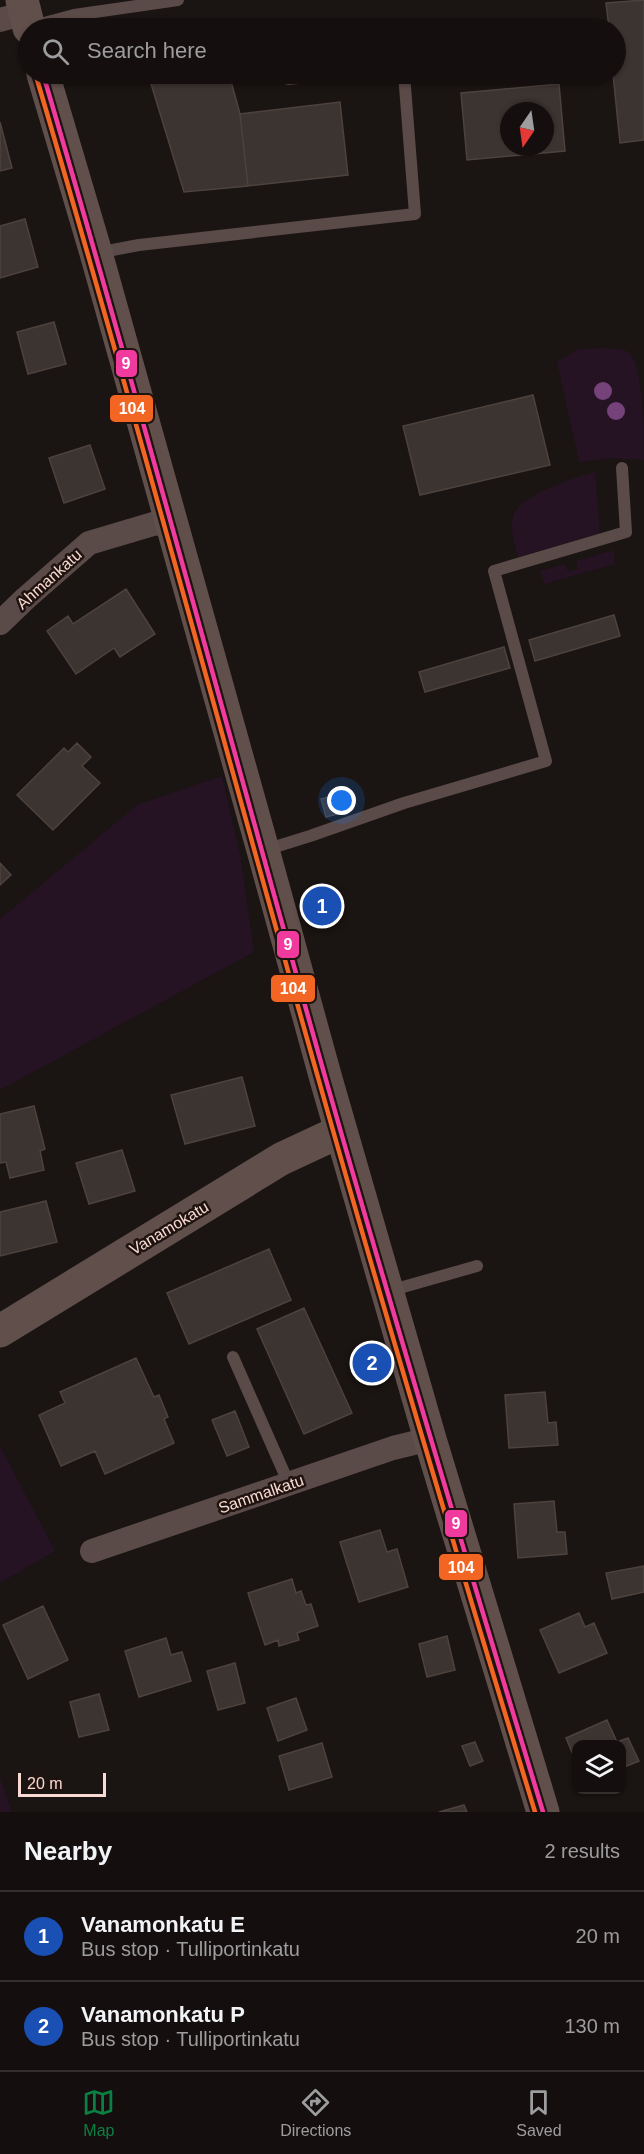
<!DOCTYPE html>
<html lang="en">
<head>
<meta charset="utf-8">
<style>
	:root { --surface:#140f0e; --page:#1d1817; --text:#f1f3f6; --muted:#9d9c9e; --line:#332f2e; --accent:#0b8043 }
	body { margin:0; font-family:Arial,sans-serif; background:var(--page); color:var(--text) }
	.controls { position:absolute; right:18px; bottom:18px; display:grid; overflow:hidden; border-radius:12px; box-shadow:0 2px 4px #0004 }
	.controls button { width:54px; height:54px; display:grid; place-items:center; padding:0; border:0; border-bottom:2px solid var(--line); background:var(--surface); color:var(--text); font:30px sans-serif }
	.compass { position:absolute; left:500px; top:102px; width:54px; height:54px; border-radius:50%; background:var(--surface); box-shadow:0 2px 4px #0004; rotate:193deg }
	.scale { position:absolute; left:18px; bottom:15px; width:88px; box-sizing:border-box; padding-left:6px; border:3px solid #f9dad2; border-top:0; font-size:16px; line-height:21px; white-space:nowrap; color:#f9dad2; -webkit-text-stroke:4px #1e130f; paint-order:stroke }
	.you { position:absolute; left:342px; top:801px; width:21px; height:21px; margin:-15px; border:4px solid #fff; border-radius:50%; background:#1a73e8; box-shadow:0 0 0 9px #1a73e833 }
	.badge { display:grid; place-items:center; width:39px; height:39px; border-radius:50%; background:var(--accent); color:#fff; font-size:20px; font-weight:700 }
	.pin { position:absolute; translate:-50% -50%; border:3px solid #fff; box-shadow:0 2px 6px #0006 }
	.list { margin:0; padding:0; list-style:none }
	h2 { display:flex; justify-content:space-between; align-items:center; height:78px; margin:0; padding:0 24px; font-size:26px }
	h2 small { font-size:20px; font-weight:400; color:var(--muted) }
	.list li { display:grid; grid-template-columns:39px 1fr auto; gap:18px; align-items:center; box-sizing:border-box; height:90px; padding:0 24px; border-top:2px solid var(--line) }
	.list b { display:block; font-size:22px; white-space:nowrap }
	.list p { margin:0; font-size:20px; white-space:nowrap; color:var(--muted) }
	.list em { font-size:20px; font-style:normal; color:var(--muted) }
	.icon { flex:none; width:33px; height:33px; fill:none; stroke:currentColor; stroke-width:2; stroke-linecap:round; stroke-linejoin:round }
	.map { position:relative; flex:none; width:644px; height:1812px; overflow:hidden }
	.search { position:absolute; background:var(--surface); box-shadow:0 2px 4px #0004; left:18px; right:18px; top:18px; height:66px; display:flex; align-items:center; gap:15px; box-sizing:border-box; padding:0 21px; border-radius:33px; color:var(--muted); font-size:22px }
	.sheet { height:258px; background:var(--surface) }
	nav { display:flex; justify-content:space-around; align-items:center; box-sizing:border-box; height:84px; border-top:2px solid var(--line); background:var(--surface); font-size:16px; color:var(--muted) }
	nav a { display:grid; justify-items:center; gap:3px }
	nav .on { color:var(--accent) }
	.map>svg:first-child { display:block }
	.green { fill:#251323 }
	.building { fill:#3c3430; stroke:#4d423e; stroke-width:1.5; fill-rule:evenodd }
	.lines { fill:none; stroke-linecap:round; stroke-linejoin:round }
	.lane { stroke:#5a4a48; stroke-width:12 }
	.street { stroke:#5a4a48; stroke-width:24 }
	.secondary { stroke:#604f4b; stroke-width:33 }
	.bus-1-casing { stroke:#1e130f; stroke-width:9 }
	.bus-2-casing { stroke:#1e130f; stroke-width:9 }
	.bus-1 { stroke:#f13a9d; stroke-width:4.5 }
	.bus-2 { stroke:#f26522; stroke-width:4.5 }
	.tree { fill:#75427a }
	.labels { text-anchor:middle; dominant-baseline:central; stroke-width:5; stroke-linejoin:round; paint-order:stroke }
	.street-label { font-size:16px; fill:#f9dad2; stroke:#1e130f }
	.line-badge { stroke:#1e130f; stroke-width:2 }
	.badge-label { font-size:16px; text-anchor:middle; font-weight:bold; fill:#fff }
</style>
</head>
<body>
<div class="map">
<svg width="644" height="1812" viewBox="0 0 644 1812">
	<rect width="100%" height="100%" fill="#1a1412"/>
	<path class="green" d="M607,348C613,349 624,349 629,352C644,368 644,434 644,460L611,458L579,462L557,362L578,349Z
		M595,472L600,533L518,557C514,543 510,530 513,516C519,495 576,477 595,472Z
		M614,550L615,564L544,584L540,571L565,564L568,571L578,569L576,561Z
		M222,776L240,854L254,952L0,1090V919L137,805Z
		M0,1446L55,1551L0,1583Z
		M0,1778L12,1812H0Z"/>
	<path class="building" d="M644,0V140L620,143L613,74H616V28H609L606,3Z
		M148,74H229L240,114L248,186L184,192Z
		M559,84L565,151L467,160L461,93ZM509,111H545V147H509Z
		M340,102L348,175L248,186L240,114Z
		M0,122L12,168L0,171Z
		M25,219L38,267L0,278V226Z
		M54,322L66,364L28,374L17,332Z
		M533,395L550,465L420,495L403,426Z
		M90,445L105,489L64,503L49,458Z
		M126,589L155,634L120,657L114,648L76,674L47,631L68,616L73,624Z
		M614,615L620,636L535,661L529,640Z
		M504,647L510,668L425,692L419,672Z
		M77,743L91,757L82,766L100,783L53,830L17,795L64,748L68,752Z
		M347,792L352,810L326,817L321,799Z
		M0,863L11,875L0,885Z
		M242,1077L255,1126L185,1144L171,1095Z
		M34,1106L45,1149L40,1151L44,1170L10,1178L6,1162L0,1163V1114Z
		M122,1150L135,1191L89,1204L76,1163Z
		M46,1201L57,1242L0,1256V1212Z
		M269,1249L291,1300L189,1344L167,1293Z
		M304,1308L352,1413L304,1434L257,1329Z
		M136,1358L154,1397L159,1395L168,1417L164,1419L174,1443L105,1474L95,1451L61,1466L39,1415L65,1403L60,1392Z
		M545,1392L548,1423L556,1422L558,1445L509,1448L505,1395Z
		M235,1411L249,1447L227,1456L212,1420Z
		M554,1501L557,1532H565L567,1554L518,1558L514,1504Z
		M380,1530L387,1552L397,1549L408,1587L359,1602L340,1542Z
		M644,1566V1592L612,1599L606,1573Z
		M292,1579L296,1593L301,1591L306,1605L311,1604L318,1626L297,1633L299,1640L279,1646L278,1640L265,1645L248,1593Z
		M43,1606L68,1660L28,1679L3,1625Z
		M579,1613L585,1627L594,1623L607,1653L559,1673L540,1630Z
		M447,1636L455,1670L427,1677L419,1644Z
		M166,1638L171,1655L182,1652L191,1681L139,1697L125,1651Z
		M235,1663L245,1703L218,1710L207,1671Z
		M99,1694L109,1730L79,1737L70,1702Z
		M296,1698L307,1730L278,1741L267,1708Z
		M607,1720L617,1742L628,1738L639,1761L622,1768V1744H576V1762L566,1738Z
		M475,1742L483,1761L470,1766L462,1746Z
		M322,1743L332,1777L289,1790L279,1756Z
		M464,1805L467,1812H439Z"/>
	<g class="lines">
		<path class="lane" d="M29,27L74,15L178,0
			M288,79L342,74
			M97,253L139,245L415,214L404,74
			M265,850L310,836L404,803L546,761L494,571L626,532L622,468
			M389,1291L477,1266
			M233,1357L289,1484"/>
		<path class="street" d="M0,20L25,13
			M0,623L26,598L89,543L153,524L171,522
			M92,1551L393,1448L430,1439"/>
		<path class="secondary" d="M22,0L29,28
			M43,74L96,253L263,850L326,1079L430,1439L543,1812
			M0,1331L281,1159L341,1131"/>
		<g class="bus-1-casing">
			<path id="bus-1" d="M43,74C142,408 231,745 326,1080C396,1325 469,1568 543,1812"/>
		</g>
		<g class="bus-2-casing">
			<path id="bus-2" d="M36,76C135,410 224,746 319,1081C388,1326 461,1569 535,1812"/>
		</g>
		<use href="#bus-1" class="bus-1"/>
		<use href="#bus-2" class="bus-2"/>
	</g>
	<g class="tree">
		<circle cx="603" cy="391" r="9"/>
		<circle cx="616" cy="411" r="9"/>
	</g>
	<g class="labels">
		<g class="street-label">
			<text transform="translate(49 579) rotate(-42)">Ahmankatu</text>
			<text transform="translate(169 1228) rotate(-31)">Vanamokatu</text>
			<text transform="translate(261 1494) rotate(-19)">Sammalkatu</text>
		</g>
	</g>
	<g class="line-badge">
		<rect x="115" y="349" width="23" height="29" rx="6" fill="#f13a9d"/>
		<rect x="109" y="394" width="45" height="29" rx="6" fill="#f26522"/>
		<rect x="276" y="930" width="24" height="29" rx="6" fill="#f13a9d"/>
		<rect x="270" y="974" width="46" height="29" rx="6" fill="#f26522"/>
		<rect x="444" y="1509" width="24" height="29" rx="6" fill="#f13a9d"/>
		<rect x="438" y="1553" width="46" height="28" rx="6" fill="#f26522"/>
	</g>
	<g class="badge-label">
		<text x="126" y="369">9</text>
		<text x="132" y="414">104</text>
		<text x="288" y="950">9</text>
		<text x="293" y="994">104</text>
		<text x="456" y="1529">9</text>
		<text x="461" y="1573">104</text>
	</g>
</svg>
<div class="controls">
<button><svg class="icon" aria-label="layers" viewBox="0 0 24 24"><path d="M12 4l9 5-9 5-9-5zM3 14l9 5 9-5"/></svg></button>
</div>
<svg class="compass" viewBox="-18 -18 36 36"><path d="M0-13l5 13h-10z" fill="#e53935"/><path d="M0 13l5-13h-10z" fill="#9d9c9e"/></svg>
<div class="scale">20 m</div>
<div class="you"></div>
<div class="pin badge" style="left:322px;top:906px;background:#1a4fb4">1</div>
<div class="pin badge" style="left:372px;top:1363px;background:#1a4fb4">2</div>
<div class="search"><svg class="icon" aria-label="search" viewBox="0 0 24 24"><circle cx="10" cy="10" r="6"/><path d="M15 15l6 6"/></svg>Search here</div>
</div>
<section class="sheet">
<h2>Nearby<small>2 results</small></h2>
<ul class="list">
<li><span class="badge" style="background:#1a4fb4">1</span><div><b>Vanamonkatu E</b><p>Bus stop · Tulliportinkatu</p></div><em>20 m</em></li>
<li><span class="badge" style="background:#1a4fb4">2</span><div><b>Vanamonkatu P</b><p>Bus stop · Tulliportinkatu</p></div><em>130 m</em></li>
</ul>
</section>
<nav>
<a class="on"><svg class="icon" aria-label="map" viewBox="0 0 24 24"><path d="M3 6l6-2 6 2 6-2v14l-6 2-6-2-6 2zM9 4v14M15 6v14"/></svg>Map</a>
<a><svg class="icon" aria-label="directions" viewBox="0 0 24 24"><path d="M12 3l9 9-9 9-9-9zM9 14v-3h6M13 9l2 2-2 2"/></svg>Directions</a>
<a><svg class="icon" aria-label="saved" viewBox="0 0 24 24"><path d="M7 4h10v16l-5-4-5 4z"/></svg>Saved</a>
</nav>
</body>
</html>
